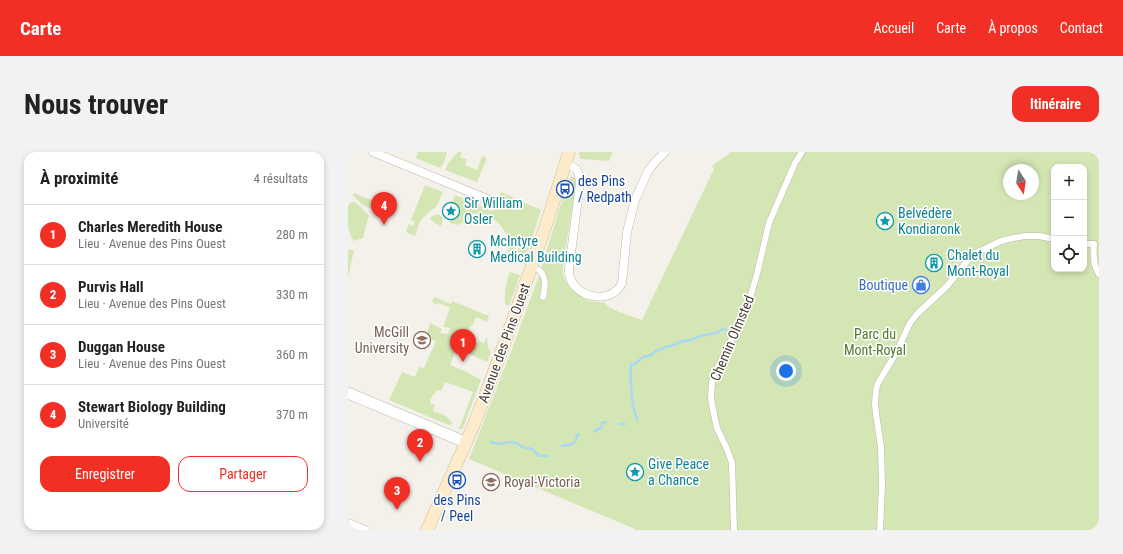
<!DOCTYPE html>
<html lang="fr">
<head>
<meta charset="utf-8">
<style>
	:root { --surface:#fff; --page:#f2f2f2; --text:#222; --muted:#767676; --line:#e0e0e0; --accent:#f12f25 }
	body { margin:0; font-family:"Roboto Condensed",sans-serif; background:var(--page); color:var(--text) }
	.controls { position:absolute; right:12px; top:12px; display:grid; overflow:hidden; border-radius:8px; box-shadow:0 2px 6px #0003 }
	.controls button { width:36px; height:36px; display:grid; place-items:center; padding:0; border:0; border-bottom:1px solid var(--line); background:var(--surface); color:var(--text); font:20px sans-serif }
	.compass { position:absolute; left:655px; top:12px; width:36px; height:36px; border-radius:50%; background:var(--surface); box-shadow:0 2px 6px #0003; rotate:168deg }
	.you { position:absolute; left:438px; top:219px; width:14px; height:14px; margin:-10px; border:3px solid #fff; border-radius:50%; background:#1a73e8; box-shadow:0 0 0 6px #1a73e833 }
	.badge { display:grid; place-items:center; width:26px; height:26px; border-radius:50%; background:var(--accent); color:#fff; font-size:13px; font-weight:700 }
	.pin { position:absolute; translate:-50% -33px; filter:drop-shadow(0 1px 2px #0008) }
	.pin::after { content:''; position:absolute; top:21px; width:14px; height:12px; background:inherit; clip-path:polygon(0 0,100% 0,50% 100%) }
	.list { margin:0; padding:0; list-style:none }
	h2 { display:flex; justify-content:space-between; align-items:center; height:52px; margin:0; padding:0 16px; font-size:17px }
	h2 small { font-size:13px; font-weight:400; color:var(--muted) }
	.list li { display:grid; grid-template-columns:26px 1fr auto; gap:12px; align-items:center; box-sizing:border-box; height:60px; padding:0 16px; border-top:1px solid var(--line) }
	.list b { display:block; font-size:15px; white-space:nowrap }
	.list p { margin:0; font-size:13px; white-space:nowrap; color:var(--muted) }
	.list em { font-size:13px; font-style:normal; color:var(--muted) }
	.actions { display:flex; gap:8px; padding:12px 16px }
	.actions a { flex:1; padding:9px 0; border:1px solid var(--accent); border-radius:12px; text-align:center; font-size:14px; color:var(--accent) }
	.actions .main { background:var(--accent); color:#fff }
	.icon { flex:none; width:22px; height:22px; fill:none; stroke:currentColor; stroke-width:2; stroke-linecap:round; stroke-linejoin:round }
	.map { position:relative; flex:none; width:751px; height:378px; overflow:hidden; border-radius:12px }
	header { display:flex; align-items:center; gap:24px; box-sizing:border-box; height:56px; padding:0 20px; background:var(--accent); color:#fff }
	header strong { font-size:19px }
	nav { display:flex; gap:22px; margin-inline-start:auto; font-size:14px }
	.intro { display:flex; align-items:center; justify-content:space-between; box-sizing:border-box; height:96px; padding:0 24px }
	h1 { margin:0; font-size:28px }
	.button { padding:10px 18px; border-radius:12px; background:var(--accent); color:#fff; font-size:14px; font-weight:700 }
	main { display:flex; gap:24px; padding:0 24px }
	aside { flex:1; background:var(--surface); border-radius:12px; box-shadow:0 2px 6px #0003 }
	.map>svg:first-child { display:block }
	.green { fill:#d5e6b5; fill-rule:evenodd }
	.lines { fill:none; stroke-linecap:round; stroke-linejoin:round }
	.stream { stroke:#a9d9ee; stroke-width:2.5 }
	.pedestrian-casing { stroke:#bfb7ad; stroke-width:7 }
	.minor-casing { stroke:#bfb7ad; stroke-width:9 }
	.tertiary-casing { stroke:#bfb7ad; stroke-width:12 }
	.secondary-casing { stroke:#d2be9b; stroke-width:13 }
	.pedestrian { stroke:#fff; stroke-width:6 }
	.minor { stroke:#fff; stroke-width:8 }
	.tertiary { stroke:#fff; stroke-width:11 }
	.secondary { stroke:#fceccc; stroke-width:12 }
	.labels { text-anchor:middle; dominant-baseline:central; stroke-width:3; stroke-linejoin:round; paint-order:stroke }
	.transit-label { font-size:14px; fill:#164399; stroke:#fff; text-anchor:start }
	.culture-label { font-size:14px; fill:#0d838f; stroke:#fff; text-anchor:start }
	.shop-label { font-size:14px; fill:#366cbe; stroke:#fff; text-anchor:end }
	.education-label { font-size:14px; fill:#785e54; stroke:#fff; text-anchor:end }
	.park-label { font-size:14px; fill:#51782d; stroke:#fff }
	.street-label { font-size:14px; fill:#484038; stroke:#fff }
</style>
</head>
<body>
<header>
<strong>Carte</strong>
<nav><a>Accueil</a><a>Carte</a><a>À propos</a><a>Contact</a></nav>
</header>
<div class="intro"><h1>Nous trouver</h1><a class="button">Itinéraire</a></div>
<main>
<aside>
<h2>À proximité<small>4 résultats</small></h2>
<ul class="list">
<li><span class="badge">1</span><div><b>Charles Meredith House</b><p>Lieu · Avenue des Pins Ouest</p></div><em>280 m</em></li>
<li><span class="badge">2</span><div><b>Purvis Hall</b><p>Lieu · Avenue des Pins Ouest</p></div><em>330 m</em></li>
<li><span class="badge">3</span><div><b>Duggan House</b><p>Lieu · Avenue des Pins Ouest</p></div><em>360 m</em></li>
<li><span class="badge">4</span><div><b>Stewart Biology Building</b><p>Université</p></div><em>370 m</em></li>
</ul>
<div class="actions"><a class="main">Enregistrer</a><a>Partager</a></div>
</aside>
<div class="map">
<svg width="751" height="378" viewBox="0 0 751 378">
	<rect width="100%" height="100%" fill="#f4f0ea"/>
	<path class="green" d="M70,0H99L96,10L92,16L68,6Z
		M110,0H114L112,5L119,7L117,13L129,18L134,4L139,6L129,30L97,18L101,10Z
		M231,0H265L261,9L232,7Z
		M383,0H751V378H287V377L121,307L164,197L190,126L220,29L224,24L227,26L228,33L215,113C215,117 214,122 216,126C220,135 231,144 240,148C245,150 250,150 256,150C262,159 284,164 294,168L366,17L364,14ZM706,15H736V117H706ZM661,18H685V42H661Z
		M77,33L95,40L89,54L82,59L72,69L67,84L58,80L61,72L65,74L67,70L63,68Z
		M153,40L193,58L180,99L173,91L169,95L165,101L161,100C163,77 145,60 122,62V68L116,70L109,73L102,71L101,58L107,43L145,59Z
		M6,41L35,53C22,62 14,53 5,43Z
		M7,50L21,63L15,86L5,89L0,76V54L2,51Z
		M90,62L95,66L93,75L82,67L84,64Z
		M173,94L180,100L177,109L167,105L169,99Z
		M0,98H6L1,122H0Z
		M162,120L172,123L161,154L157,152C156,141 158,130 162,120Z
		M86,145L103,152L104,149L141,164L139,170L128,165L124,175L122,174L119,183L123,185L122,188L130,191L131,189L136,191L139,185L140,195L143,201L139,210L109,196L102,213L117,219L133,228L115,276L113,277H111L125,240L97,230L93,239L89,238C87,242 84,244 82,248L83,252L87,253L85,259L98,264L100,267L104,270L103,274L41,248L54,220L67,225L71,215L76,216L88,189L78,185L82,171L94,177L92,181L100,182L102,176L95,175L102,156L91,151L90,153L84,150Z"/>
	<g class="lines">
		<path class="stream" d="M289,268C283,250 282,231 283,212H287L295,205L303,203L308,199L312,198L317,195L323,194L335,189L343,188L352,184L368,181L375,177L378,178
			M271,272H277
			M246,279L253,276L254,271L258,270
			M143,290L150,292L164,290L169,291L174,295L184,297L191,304H200
			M214,294C222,292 229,293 229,283L231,282"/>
		<g class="pedestrian-casing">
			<path id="pedestrian" d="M736,92H746C745,103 745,113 751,122
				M191,118C199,125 197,136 195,145
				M386,378L384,311L379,297L369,276L367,267L363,247L364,230L369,217L399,156L409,122L421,71L447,11L454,0
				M532,378L534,332L533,295L528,262L527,252L528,238L530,231L547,203L562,171L569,162L599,134L621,107L626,102L653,89L665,86L677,84H691L706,87"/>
		</g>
		<g class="minor-casing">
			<path id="minor" d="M25,0L144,49
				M217,12C229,15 231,18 232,31L221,117C219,144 262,156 274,131L279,80L287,48L300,19L307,10L317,0
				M0,371L17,378"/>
		</g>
		<g class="tertiary-casing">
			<path id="tertiary" d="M0,241L117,290"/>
		</g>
		<g class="secondary-casing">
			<path id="secondary" d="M79,378L124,277L139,239L168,159L201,64L221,0"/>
		</g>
		<use href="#pedestrian" class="pedestrian"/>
		<use href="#minor" class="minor"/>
		<use href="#tertiary" class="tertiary"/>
		<use href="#secondary" class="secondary"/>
	</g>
	<defs>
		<g id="bus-ring" transform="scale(0.9)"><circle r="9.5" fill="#fff" stroke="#1a4fb4" stroke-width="1.5"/><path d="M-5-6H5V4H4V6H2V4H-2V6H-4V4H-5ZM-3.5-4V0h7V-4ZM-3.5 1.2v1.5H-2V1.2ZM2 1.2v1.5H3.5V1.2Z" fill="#1a4fb4"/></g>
		<g id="sight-ring" transform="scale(0.9)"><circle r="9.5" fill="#fff" stroke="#0f9aa8" stroke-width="1.5"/><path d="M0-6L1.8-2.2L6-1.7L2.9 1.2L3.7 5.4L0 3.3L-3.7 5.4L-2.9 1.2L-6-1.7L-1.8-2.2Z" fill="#0f9aa8"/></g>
		<g id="building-ring" transform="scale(0.9)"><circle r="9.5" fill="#fff" stroke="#0f9aa8" stroke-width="1.5"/><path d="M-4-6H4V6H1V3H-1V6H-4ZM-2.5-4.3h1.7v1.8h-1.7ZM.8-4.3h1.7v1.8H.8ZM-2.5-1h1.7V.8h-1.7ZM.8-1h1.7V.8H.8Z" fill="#0f9aa8"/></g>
		<g id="shop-ring" transform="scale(0.9)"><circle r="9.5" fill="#fff" stroke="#3f7fe0" stroke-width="1.5"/><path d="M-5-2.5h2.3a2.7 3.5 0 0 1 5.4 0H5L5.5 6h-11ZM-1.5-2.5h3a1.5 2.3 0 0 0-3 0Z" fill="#3f7fe0"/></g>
		<g id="university-ring" transform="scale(0.9)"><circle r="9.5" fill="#fff" stroke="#8d6e63" stroke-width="1.5"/><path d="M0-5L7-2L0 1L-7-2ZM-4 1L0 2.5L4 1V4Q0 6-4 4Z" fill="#8d6e63"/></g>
	</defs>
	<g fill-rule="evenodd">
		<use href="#bus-ring" x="217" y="37"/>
		<use href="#sight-ring" x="103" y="59"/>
		<use href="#sight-ring" x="537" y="69"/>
		<use href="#building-ring" x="129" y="97"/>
		<use href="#building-ring" x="586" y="111"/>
		<use href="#shop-ring" x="573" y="133"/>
		<use href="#university-ring" x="74" y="188"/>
		<use href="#sight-ring" x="287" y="320"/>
		<use href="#bus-ring" x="109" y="328"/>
		<use href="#university-ring" x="143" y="330"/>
	</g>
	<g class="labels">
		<g class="transit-label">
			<text x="230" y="29">des Pins<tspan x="230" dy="16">/ Redpath</tspan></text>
			<text x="109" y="348" text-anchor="middle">des Pins<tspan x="109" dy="16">/ Peel</tspan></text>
		</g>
		<g class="culture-label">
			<text x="116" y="51">Sir William<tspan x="116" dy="16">Osler</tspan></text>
			<text x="550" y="61">Belvédère<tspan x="550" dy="16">Kondiaronk</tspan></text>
			<text x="142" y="89">McIntyre<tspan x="142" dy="16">Medical Building</tspan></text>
			<text x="599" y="103">Chalet du<tspan x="599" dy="16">Mont-Royal</tspan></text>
			<text x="300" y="312">Give Peace<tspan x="300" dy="16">a Chance</tspan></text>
		</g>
		<g class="shop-label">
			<text x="560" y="133">Boutique</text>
		</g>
		<g class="education-label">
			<text x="61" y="180">McGill<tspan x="61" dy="16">University</tspan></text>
			<text x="156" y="330" text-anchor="start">Royal-Victoria</text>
		</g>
		<g class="park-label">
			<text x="527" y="182">Parc du<tspan x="527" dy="16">Mont-Royal</tspan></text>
		</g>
		<g class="street-label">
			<text transform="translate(384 186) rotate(-67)">Chemin Olmsted</text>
			<text transform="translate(156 191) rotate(-70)">Avenue des Pins Ouest</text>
		</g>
	</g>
</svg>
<div class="controls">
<button>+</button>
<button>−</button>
<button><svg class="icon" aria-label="locate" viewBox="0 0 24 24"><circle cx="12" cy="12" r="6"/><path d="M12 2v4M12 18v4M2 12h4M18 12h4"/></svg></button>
</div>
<svg class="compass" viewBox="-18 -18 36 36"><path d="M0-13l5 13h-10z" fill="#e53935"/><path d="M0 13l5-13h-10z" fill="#767676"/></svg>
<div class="you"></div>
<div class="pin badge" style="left:115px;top:210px">1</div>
<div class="pin badge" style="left:72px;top:310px">2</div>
<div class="pin badge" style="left:49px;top:358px">3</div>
<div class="pin badge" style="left:36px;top:73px">4</div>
</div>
</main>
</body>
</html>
